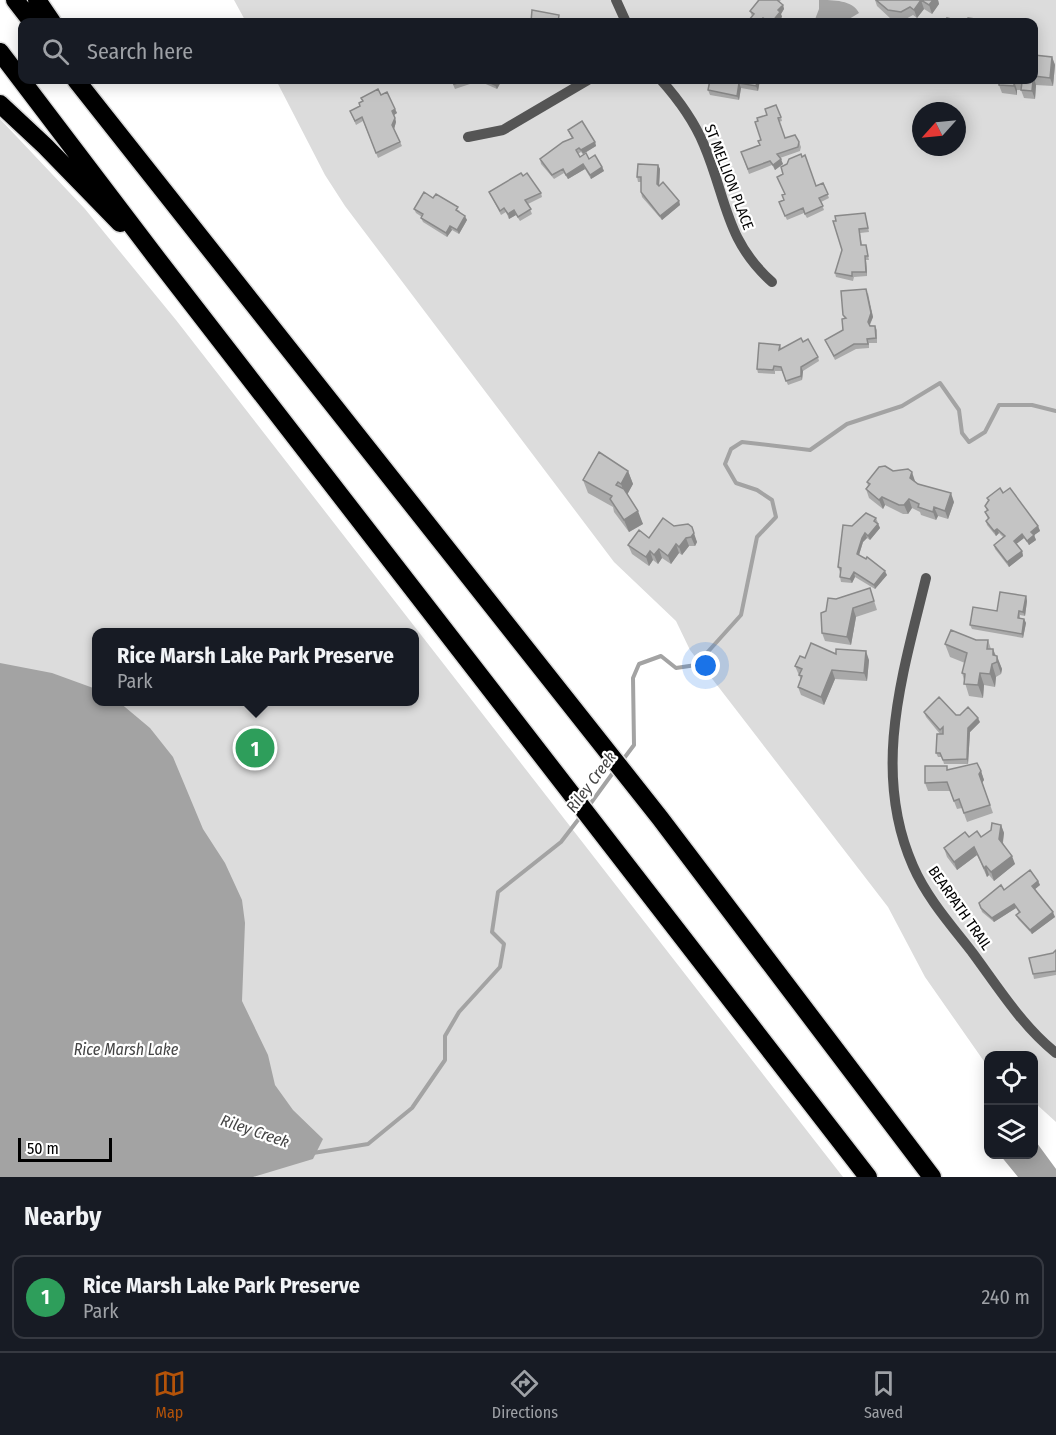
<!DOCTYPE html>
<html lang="en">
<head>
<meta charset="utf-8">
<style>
	:root { --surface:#171b24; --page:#242831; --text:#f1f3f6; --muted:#9ea1a6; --line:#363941; --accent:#b45309 }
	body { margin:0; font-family:"Fira Sans Condensed",sans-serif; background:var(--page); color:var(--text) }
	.controls { position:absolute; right:18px; bottom:18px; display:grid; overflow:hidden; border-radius:12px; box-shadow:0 3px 15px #0003 }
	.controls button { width:54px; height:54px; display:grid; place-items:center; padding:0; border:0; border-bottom:2px solid var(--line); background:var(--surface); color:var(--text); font:30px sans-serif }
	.compass { position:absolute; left:912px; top:102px; width:54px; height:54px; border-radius:50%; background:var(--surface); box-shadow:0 3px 15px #0003; rotate:243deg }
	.scale { position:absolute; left:18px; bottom:15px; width:94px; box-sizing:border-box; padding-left:6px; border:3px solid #000; border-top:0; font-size:16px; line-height:21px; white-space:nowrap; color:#000; -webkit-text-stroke:4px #fff; paint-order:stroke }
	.you { position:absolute; left:706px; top:666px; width:21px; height:21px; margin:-15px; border:4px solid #fff; border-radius:50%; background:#1a73e8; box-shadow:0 0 0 9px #1a73e833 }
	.badge { display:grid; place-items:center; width:39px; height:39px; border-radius:50%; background:var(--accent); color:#fff; font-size:20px; font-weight:700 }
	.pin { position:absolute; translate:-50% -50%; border:3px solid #fff; box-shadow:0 2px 6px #0006 }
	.popup { position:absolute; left:92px; top:628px; width:327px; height:78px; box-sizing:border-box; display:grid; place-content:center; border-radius:12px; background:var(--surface); filter:drop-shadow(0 2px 4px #0005); font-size:20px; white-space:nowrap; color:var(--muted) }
	.popup b { font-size:22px; color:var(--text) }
	.popup::after { content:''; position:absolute; left:50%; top:100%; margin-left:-12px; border:12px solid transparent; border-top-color:var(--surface) }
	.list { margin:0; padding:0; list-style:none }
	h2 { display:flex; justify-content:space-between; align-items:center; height:78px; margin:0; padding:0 24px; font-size:26px }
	h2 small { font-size:20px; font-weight:400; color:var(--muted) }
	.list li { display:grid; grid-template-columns:39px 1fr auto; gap:18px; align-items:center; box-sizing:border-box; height:84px; margin:0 12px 12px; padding:0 12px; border:2px solid var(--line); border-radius:12px }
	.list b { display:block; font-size:22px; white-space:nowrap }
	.list p { margin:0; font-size:20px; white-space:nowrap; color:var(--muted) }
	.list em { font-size:20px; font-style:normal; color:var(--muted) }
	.icon { flex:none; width:33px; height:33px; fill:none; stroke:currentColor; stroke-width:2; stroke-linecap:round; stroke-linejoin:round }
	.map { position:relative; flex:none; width:1056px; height:1177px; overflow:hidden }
	.search { position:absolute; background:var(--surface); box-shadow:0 3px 15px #0003; left:18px; right:18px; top:18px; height:66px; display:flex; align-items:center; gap:15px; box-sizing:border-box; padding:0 21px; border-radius:12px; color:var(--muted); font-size:22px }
	.sheet { height:174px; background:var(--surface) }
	nav { display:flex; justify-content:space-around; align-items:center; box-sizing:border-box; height:84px; border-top:2px solid var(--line); background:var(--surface); font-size:16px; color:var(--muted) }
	nav a { display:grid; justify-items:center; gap:3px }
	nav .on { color:var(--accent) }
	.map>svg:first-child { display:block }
	.green { fill:#dcdcdc; fill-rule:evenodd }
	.water { fill:#a3a3a3 }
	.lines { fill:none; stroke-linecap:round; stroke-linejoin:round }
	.stream { stroke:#a3a3a3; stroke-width:4 }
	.motorway-casing { stroke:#dbdbdb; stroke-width:21 }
	.minor { stroke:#555; stroke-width:10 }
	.motorway { stroke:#000; stroke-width:18 }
	.wall { fill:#a9a9a9 }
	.shaded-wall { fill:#898989 }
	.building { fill:#c4c4c4; stroke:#898989; stroke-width:1.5 }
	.labels { text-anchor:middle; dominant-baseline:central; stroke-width:4.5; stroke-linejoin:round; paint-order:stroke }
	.street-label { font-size:15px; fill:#000; stroke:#fff }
	.water-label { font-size:16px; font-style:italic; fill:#444; stroke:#fff }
</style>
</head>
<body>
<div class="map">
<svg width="1056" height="1177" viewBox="0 0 1056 1177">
	<rect width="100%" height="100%" fill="#fff"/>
	<path class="green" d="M234,0H1056V1122L1034,1102V1056H988V1067L925,977L888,907L690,650L676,621L614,562L345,206L325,175L276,80H1034V22H246ZM921,111H957V147H921Z
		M0,119L85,209L176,320L843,1177H0ZM96,632H414V702H96Z"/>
	<path class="water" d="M819,0C833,0 853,0 859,13L849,19L833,18L829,22H814L819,9Z
		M0,663L52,673L96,689V702H119L150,728L173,757L203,829L225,863L242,900L245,923L242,1001L268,1055L275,1085L293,1110L323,1139L313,1159L253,1177H0Z
		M1034,1139L1056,1169V1177H1018L1000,1155L1034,1154Z"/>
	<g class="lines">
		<path class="stream" d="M622,761L634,745L633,678L639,664L661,656L676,668L696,665L741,615L757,537L776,517L772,500L757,490L736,483L725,464L731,449L742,442L810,450L847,424L902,406L940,383L959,410L962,433L969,442L985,432L999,405H1032L1056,411
			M588,807L615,770
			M313,1153L368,1144L412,1108L445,1060V1036L459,1012L500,967L504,944L492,932L498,892L561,842L581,816"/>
		<g class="motorway-casing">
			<path id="motorway" d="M15,0L32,22
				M37,0L52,22
				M0,52L155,256L868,1177
				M76,80L660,818L932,1177
				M0,104L45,146L120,223"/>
		</g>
		<path class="minor" d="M616,0L626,22
			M661,80C678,99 694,121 704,145C727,199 725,240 772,282
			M468,137L503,130L588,80
			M926,578C903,673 871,771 913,866C927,898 951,925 972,952C998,987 1022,1026 1056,1053"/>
		<use href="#motorway" class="motorway"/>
	</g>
	<path class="wall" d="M758,0H781L779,2L783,5L784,9L781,14L782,17L777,22H751L749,20L752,16L750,11Z
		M875,0H938L939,4L932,14L924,9L917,18L913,15L904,20L891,19L877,6Z
		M1034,55L1052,57L1055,65L1053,86L1036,85L1035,99L1024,98L1021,90H1017V95L1002,93L999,85V80H1034Z
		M451,80H502L497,89L479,81L455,89Z
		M760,80L758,91L741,88L739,100L710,95L708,90Z
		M381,95L395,109L397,113L394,115L396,122L394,129L402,146L378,158L363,121L356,125L350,111Z
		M781,117L782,121L779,122L785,138L799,142L801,147L800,151L780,158L783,164L775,170L772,165L749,174L741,152L760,145L761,140L755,122Z
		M568,130L595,142L596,146L583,154L581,152L578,154L580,157L589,159L602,167L604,171L591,179L585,169L568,179L564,173L554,179L541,164L540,159L572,139Z
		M658,165L660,169L659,185L679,201L680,205L662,220L642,197L641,192V182H638L637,177Z
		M523,176L541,193L542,197L528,204L532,214L520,221L516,215L509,219L506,212L501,215L489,192Z
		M823,183L829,198L821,202L824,210L807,218L804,213L787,220L779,202Z
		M433,198L460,211L459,212L467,220L459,234L452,230L447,237L423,222L421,218L422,217L416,213L414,209Z
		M865,213L869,232L860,233L862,245H866L869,260H866L867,276L854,277L853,281L836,277L835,273L842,250Z
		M868,293L873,317L870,325L875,326L877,330V343H869V348L856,349L835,360L825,340L843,330L844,318L843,315Z
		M803,342L818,357L819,361L803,371L802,380L788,385L782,371H775V374L758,373L757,369L780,345L781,349Z
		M628,471L633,484L627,494L643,524L629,532L614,512L613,507L588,493L583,480Z
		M893,471L915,481L918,484L954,502L948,519L938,516L936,520L921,515L920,512L912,508L908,514H903L885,505L883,509L869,498L866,489L868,486L867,482Z
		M1003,493L1038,526L1040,531L1034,535L1036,540L1029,545L1024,538L1016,544L1022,551L1023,556L1009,567L995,549L994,545L1003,537L999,533L996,536L987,525L986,521L988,519L985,512L987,511L985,506L988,501L987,498Z
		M876,518L880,528L870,540L867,538L863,542L859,555L887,575L875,589L855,577L852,583L841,582L840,577V572L838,567L852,526Z
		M688,524L697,542L695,546H689L682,555L679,553L671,564L662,558L658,564L653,560L649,566L632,554L628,545L649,538L674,526Z
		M870,588L877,610L856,617L851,645L825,641L822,633L826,611L836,599Z
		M1026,596L1027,601L1025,616L1020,615V618L1024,619L1026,623L1023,638L972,629L970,625Z
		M976,640H988L991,649H993L1002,669L1001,674L996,677L995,687L984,685L983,698L969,696L962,673L965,663L950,657L945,644Z
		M836,654L869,660L867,681L835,679L824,705L801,695L798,687L801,680L795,666L805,658Z
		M924,712L956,715L980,722L970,732L968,764H944L942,757H938L936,753L940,734L926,717Z
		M948,770L981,771L984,780L982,783L993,813L967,822L962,808L957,809L950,791H928L925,783Z
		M1001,825L1004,833L1003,843L1015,864L994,881L989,875L987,877L977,855L957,870L947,857L944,848L969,837H981Z
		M1038,881L1040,885L1035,889L1055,917L1032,934L1018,919L1016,915L1019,913L1016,908L994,922L982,912L979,903L1004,890Z
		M1056,950V975L1034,979L1033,974Z"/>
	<path class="shaded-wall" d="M921,0L924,9L917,18L914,10Z
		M933,0H938L939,4L932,14L929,5Z
		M783,5L784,9L781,14L782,17L777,22H772L778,10Z
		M1052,57L1055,65L1053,86L1050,78Z
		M1034,78L1036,85L1035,99L1032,91Z
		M498,80H502L497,89L495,85Z
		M758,80H760L758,91L756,86Z
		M1014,81L1017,90V95L1014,86Z
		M739,83L741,88L739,100L737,96Z
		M395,109L397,113L394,115L392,111Z
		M395,118L396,122L394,129L392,125Z
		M595,142L596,146L583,154L581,150Z
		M781,159L783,164L775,170L773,165Z
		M583,164L585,169L568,179L566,175Z
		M658,165L660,169L659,188L657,184Z
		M602,167L604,171L591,179L590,175Z
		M679,201L680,205L662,220L660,216Z
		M514,210L516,215L509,219L508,214Z
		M465,216L467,220L459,234L457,230Z
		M450,226L452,230L447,237L446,233Z
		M865,256L866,260L867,276L866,272Z
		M866,289L873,317L869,326L868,322Z
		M801,367L803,371L802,380L801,376Z
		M628,471L633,484L626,497L621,484Z
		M912,472L915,481L913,487L910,478Z
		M951,493L954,502L948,519L945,511Z
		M882,497L885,505L883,509L879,500Z
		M909,499L912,508L908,514L904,505Z
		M934,507L938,516L936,520L933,512Z
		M638,511L643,524L629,532L624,520Z
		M878,524L880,528L870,540L868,536Z
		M1038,526L1040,531L1033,536L1031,532Z
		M692,527L697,542L695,546L691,537Z
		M997,529L999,533L996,536L994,531Z
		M865,533L867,538L863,542L858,558L857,554L862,538Z
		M1022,534L1024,538L1015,545L1014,541Z
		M1034,535L1036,540L1029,545L1027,541Z
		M686,538L689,546L682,555L679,547Z
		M676,544L679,553L671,564L668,556Z
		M659,549L662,558L658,564L654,555Z
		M650,551L653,560L649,566L646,557Z
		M1022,551L1023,556L1009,567L1007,562Z
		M885,571L887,575L875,589L874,585Z
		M854,572L855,577L852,583L850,579Z
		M1026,596L1027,601L1025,616L1023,612Z
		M853,608L856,617L851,645L847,637Z
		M1024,619L1026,623L1023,638L1022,634Z
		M993,649L997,661V656L1002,669L1001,674L997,662L993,655Z
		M866,651L869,660L867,681L864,673Z
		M992,664L996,677L995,687L990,674Z
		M832,670L835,679L824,705L821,697Z
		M980,673L984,685L983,698L978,685Z
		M978,718L980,722L970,732L968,764L967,759L968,728Z
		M981,771L984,780L982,783L993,813L979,774Z
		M1001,825L1004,833L1002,847L999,839Z
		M974,847L977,855L957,870L954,862Z
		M1012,856L1015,864L994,881L991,872Z
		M986,866L989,875L987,877L984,868Z
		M1038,881L1040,885L1034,890L1032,886Z
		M1014,904L1016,908L994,922L992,918Z
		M1053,912L1055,917L1032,934L1030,930Z"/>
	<path class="building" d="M759,0H777L783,5L778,10L780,12L772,22H769L763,18L759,22H753L749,20L754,14L750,11Z
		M876,0H921L914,10L910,7L901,12L888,10Z
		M921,0H933L929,5Z
		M532,10L559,15L558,22H531Z
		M947,18L965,22H937V19L947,20Z
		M968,18L982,20V22H967Z
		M1034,55L1052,57L1050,78L1034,76Z
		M452,80H468L454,84Z
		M484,80H498L495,85Z
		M710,80H758L756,86L739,83L737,96L708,90Z
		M999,80H1033L1032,91L1021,90L1022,82L1014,81V86L999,85Z
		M378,89L381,95L387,92L395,109L392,111L395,118L392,125L400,142L376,153L362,117L355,121L350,111L360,106L359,103L363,101L361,98Z
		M776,105L781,117L778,118L785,138L795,135L799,142L798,147L777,154L781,159L773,165L770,161L748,169L741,152L760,145L758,141L761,140L755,122L758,121L757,118L767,115L765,109Z
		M582,121L595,142L581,150L579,148L576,150L580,157L586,153L589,159L595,155L602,167L590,175L583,164L566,175L563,169L552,175L540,159L563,142L573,138L568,130Z
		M801,154L802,157L805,155L816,186L823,183L828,194L819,198L823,206L805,214L803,208L785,216L779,202L784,200L782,195L785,194L777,177L783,174L781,167L787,164L789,159Z
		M638,164L658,165L657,184L659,186L663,182L679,201L660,216L641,192V177H637Z
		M521,173L523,176L527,173L541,193L525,200L531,209L518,217L514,210L508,214L504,208L500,211L489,192Z
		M424,192L433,198L436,194L458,207L456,210L465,216L457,230L450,226L446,233L421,218L423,214L414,209Z
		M865,213L868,228L859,229L861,245H866L868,256H865L866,272H852V276L835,273L842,250L833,221H836L835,216Z
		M866,289L871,313L868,322L870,326H875L876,338L867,339L868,344H854L834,356L825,340L843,330L842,319L846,318L843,315L841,291Z
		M801,338L803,342L808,339L818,357L801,367V376L786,381L781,367L774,366L773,370L757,369L759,343L780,345L779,350Z
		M599,452L628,471L621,484L618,482L616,485L624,489L638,511L624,520L610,499L612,496L583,480Z
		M885,466L893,471L908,469L912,472L910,478L918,484L951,493L945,511L934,507L933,512L918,507L919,504L909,499L904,505H899L882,497L879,500L866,489L870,484L867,482L879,467Z
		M1000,488L1003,493L1010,488L1038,526L1031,532L1034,535L1027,541L1022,534L1014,541L1022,551L1007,562L994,545L1005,536L997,529L994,531L986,521L989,518L985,512L988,510L985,506L989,500L987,498Z
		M866,513L876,518L874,521L878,524L868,536L865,533L862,538L857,554L866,559L867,557L885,571L874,585L854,572L850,579L840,577L841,568L838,567L843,525L852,526Z
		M663,518L674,526L688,524L692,527L694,533L691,537L686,538L679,547L676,544L668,556L659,549L654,555L650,551L646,557L628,545L639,530L649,538Z
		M870,588L874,601L853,608L847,637L822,633L821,613L826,611L828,598L836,599Z
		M1000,592L1026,596L1023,612L1019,611L1018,618L1024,619L1022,634L970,625L973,607L997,611Z
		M951,630L976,640H988L987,649H993V655L997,656V662L992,664L990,674L980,673L978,685L964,684L965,674L962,673L967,653L945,644Z
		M811,643L836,654V649L866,651L864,673L832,670L821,697L798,687L802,676L799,675L802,669L795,666L800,656L805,658Z
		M939,697L956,715H960L968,707L978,718L968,728L967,759L943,760L940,753H936L937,734H943V727L940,730L924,712Z
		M977,763L981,771L979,774L990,805L964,813L959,799L954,801L947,782L925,783V766H947V770Z
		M992,823L1001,825L999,839L1012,856L991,872L986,866L984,868L974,847L954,862L944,848L965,832L969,837L977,831L981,837L991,830Z
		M1030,870L1038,881L1032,886L1053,912L1030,930L1016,915L1020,912L1014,904L992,918L981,908L979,903L1001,885L1004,890Z
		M1056,950V971L1033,974L1029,958L1053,953Z"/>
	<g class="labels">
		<g class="street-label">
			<text transform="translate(729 177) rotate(69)">ST MELLION PLACE</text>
			<text transform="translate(960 908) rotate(55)">BEARPATH TRAIL</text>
		</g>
		<g class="water-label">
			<text transform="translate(591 782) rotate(-53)">Riley Creek</text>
			<text x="126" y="1049">Rice Marsh Lake</text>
			<text transform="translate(255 1131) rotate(19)">Riley Creek</text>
		</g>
	</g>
</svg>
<div class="controls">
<button><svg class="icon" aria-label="locate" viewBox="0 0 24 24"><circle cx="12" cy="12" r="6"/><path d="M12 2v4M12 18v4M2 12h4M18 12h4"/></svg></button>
<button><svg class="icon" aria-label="layers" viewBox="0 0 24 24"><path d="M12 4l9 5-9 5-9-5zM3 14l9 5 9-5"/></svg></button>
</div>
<svg class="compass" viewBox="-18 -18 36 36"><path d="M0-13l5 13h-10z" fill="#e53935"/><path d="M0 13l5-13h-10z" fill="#9ea1a6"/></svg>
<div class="scale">50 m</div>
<div class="you"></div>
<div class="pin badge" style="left:255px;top:748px;background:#2e9e5b">1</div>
<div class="popup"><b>Rice Marsh Lake Park Preserve</b>Park</div>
<div class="search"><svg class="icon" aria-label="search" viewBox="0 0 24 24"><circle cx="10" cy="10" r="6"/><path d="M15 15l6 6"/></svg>Search here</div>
</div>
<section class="sheet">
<h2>Nearby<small></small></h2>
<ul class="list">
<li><span class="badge" style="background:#2e9e5b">1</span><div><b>Rice Marsh Lake Park Preserve</b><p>Park</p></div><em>240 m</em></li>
</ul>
</section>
<nav>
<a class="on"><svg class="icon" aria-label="map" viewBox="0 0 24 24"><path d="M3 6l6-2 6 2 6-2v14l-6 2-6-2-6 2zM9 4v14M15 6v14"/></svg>Map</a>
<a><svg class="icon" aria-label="directions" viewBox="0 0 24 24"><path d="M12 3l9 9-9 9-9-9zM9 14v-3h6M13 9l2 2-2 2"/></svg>Directions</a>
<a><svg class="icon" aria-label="saved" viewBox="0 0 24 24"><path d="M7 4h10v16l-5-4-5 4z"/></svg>Saved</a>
</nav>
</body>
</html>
